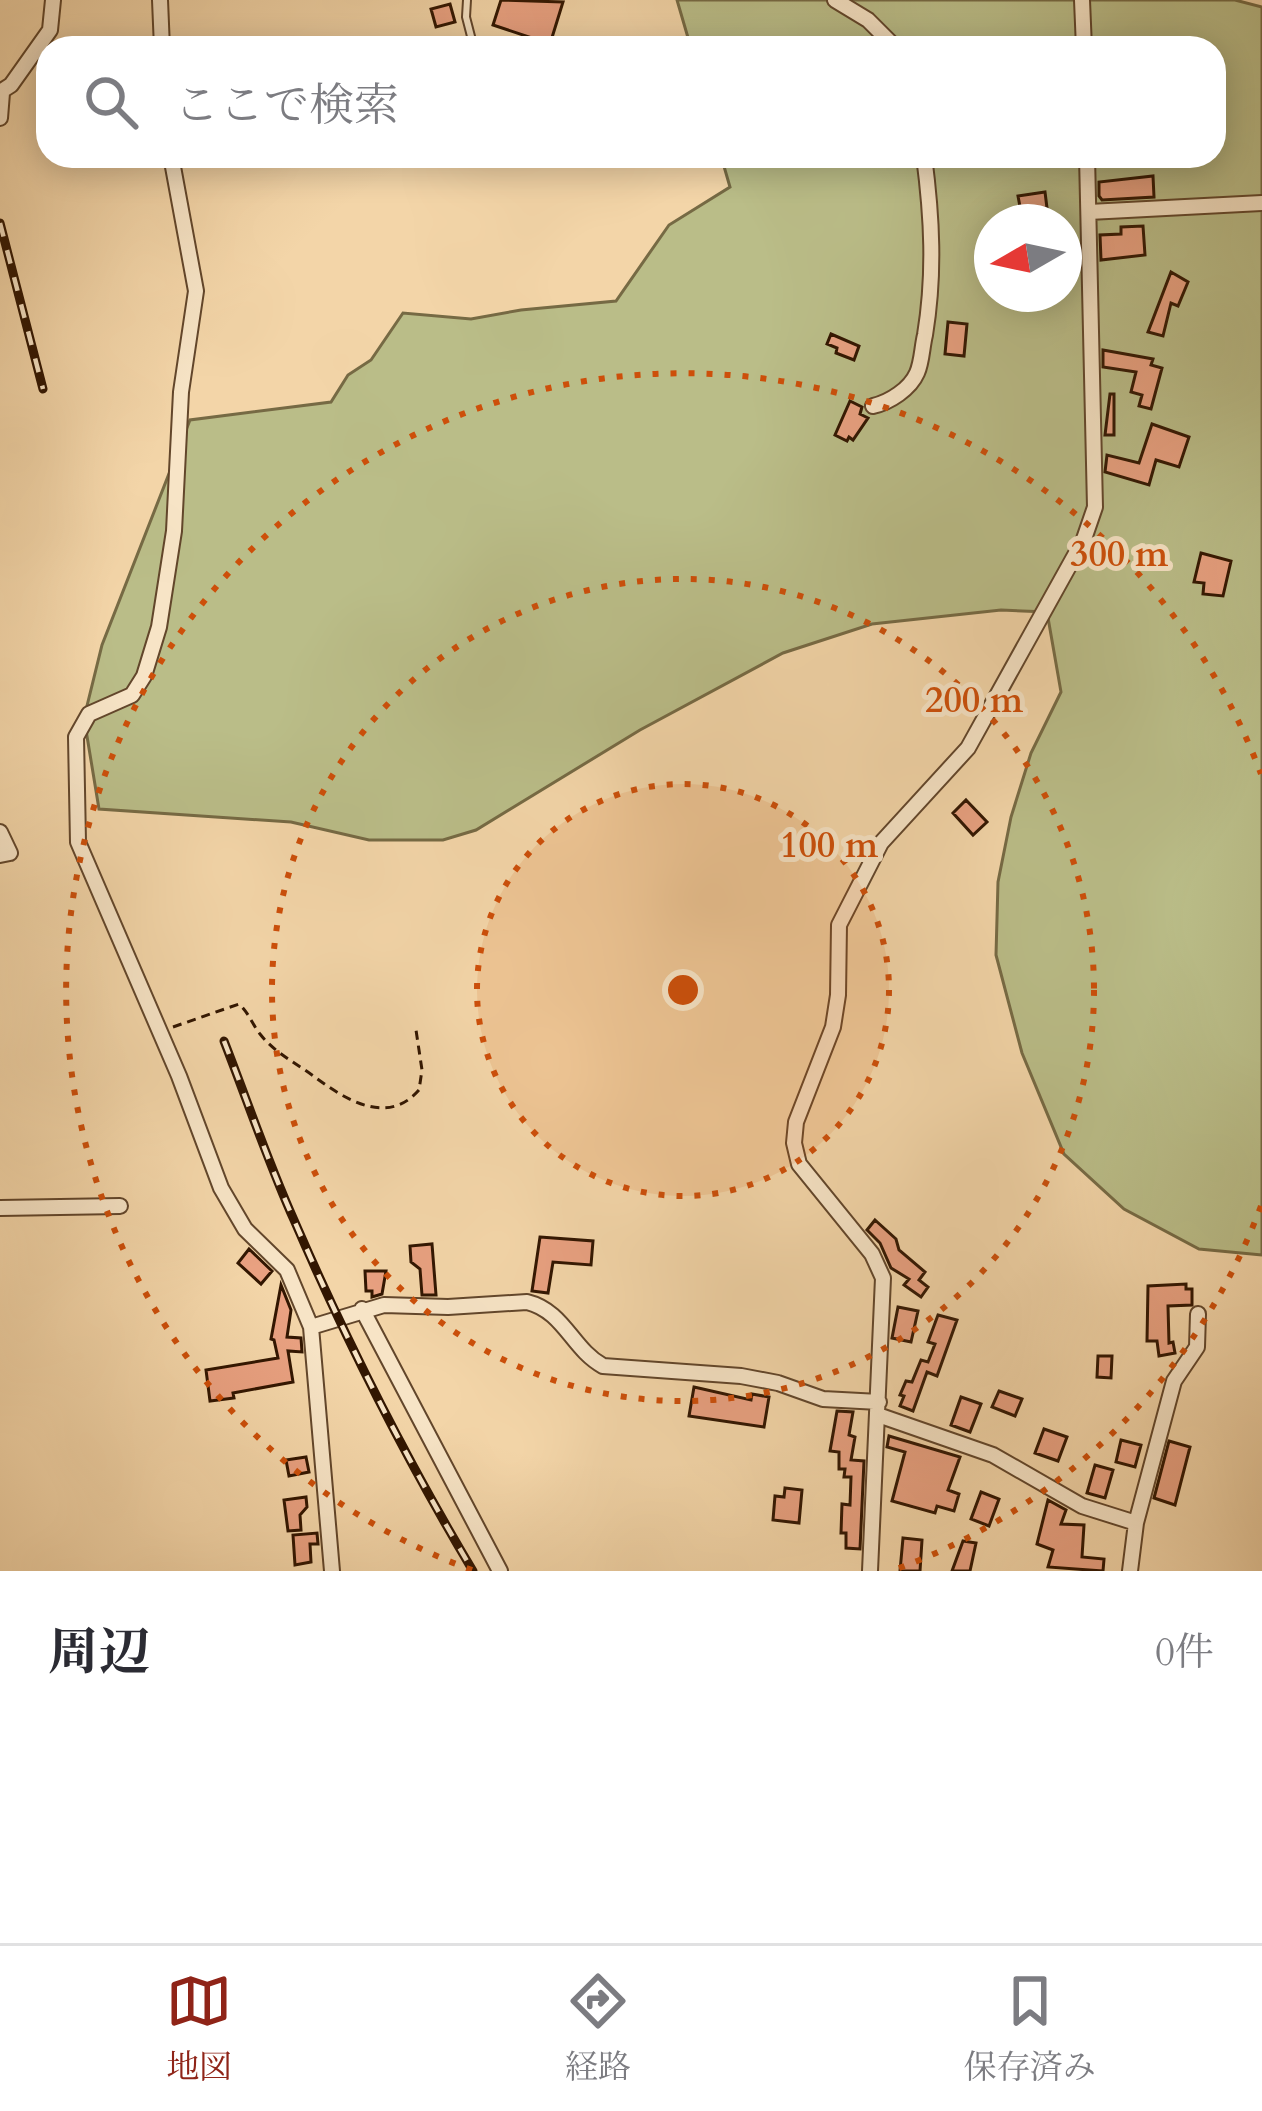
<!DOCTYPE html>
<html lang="ja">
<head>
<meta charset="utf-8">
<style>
	:root { --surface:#fff; --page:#f7f7f7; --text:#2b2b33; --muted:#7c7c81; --line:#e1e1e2; --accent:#8f2418 }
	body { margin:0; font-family:Cardo,"Noto Serif JP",serif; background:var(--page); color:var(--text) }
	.compass { position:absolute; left:974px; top:204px; width:108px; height:108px; border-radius:50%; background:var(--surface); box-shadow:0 6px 30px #0003; rotate:261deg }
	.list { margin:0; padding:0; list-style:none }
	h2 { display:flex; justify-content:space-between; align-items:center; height:156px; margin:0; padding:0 48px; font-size:51px }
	h2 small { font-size:39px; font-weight:400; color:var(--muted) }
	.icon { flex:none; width:66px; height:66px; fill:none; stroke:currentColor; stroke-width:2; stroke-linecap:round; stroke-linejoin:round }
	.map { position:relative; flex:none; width:1262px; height:1571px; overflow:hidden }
	.search { position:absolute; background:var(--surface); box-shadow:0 6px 30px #0003; left:36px; right:36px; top:36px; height:132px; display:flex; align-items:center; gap:30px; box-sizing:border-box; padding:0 42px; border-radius:36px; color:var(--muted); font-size:45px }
	.sheet { height:372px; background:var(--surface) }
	nav { display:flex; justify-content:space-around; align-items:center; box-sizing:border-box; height:168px; border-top:3px solid var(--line); background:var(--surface); font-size:33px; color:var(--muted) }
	nav a { display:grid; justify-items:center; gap:6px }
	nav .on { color:var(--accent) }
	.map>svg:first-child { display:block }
	.green { fill:#babd88; stroke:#766a44; stroke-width:3; fill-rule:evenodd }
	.building { fill:#e9a181; stroke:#321601; stroke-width:3 }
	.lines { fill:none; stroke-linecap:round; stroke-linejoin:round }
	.service-casing { stroke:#62462b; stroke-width:10 }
	.minor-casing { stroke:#62462b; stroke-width:18 }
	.path { stroke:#321601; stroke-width:3; stroke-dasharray:9 6; stroke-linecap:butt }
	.service { stroke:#f7e4c6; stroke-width:6 }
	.minor { stroke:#f7e4c6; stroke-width:14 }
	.rail-casing { stroke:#321601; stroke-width:9 }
	.rail { stroke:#f7e4c6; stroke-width:4.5; stroke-dasharray:14; stroke-linecap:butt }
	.ring { fill:none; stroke:#cd4f0a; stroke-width:6; stroke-dasharray:6 12 }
	.centre { fill:#cd4f0a; stroke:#f7e4c6; stroke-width:6 }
	.ring-label { font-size:36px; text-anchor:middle; font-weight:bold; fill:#cd4f0a; stroke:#f7e4c6; stroke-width:10; stroke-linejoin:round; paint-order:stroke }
</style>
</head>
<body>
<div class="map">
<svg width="1262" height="1571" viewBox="0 0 1262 1571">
	<rect width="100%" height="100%" fill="#f3d5a8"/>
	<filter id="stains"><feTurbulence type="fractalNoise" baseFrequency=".00167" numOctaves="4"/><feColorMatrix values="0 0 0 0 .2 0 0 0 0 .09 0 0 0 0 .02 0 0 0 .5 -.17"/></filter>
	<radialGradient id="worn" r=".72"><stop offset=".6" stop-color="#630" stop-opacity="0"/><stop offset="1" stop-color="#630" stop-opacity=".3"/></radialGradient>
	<path class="green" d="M677,0H1235L1262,7V1255L1199,1249L1124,1209L1064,1154L1022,1053L996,955L998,882L1011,817L1031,753L1061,692L1047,612L1001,610L872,624L783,653L640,730L476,830L443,840H369L291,822L99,809L84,718L102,645L190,420L331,402L348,375L371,360L403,313L471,319L521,310L616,301L669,225L730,187L721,156H1214V48H691ZM992,222H1064V294H992Z"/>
	<path class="building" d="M501,0L563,2L550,44L493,25Z
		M450,4L455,22L436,27L431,9Z
		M1153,176L1154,197L1102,200L1099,196V182Z
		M1045,192L1047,208L1021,212L1018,196Z
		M1143,226L1145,255L1101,260L1100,235L1121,234V227Z
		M1171,272L1188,282L1178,306L1171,303L1163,336L1148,332Z
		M948,322L967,324L964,356L945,354Z
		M831,334L859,346L854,360L836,353L837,348L827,344Z
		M1103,350L1153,359L1151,365L1162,368L1151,409L1139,406L1142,395L1131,392L1136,372L1103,367Z
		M1110,394H1114V435H1105Z
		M850,401L862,407L860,414L868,418L853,440L849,437L847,441L835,435Z
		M1152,424L1189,437L1179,467L1156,460L1149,485L1105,472L1107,455L1139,463Z
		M1201,553L1231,561L1223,596L1203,594L1204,583L1194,582Z
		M966,800L987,822L973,835L953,813Z
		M875,1220L896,1239L899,1250L925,1272L919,1280L928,1287L921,1297L904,1285L909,1279L891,1268L880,1243L867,1230Z
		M540,1237L593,1241L591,1265L553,1262L548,1293L532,1291Z
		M432,1244L436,1295H422L420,1269L411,1262L410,1246Z
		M249,1249L272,1271L261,1284L238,1263Z
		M365,1271H386L382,1294L372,1297V1291H366Z
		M1186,1284V1289H1192V1305L1168,1306L1169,1343L1173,1342L1175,1353L1159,1356L1157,1341H1147L1148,1286Z
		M281,1285L291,1310L287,1337L301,1338L302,1352L288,1351L293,1382L233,1393L234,1398L210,1401L206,1370L278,1358L274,1340L271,1339Z
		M898,1307L918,1311L911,1342L892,1338Z
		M938,1315L957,1320L937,1376L927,1372L913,1411L900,1406L904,1396L900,1395L906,1381L912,1382L921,1360L928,1362L935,1344L928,1342Z
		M1098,1356H1112L1111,1378L1097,1377Z
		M694,1387L751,1400L752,1394L769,1397L764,1427L689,1416Z
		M999,1391L1022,1399L1015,1416L992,1407Z
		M961,1397L981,1404L970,1432L951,1425Z
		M837,1411L853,1412L849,1435L855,1437L851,1460L864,1461L860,1549L846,1548V1533H841L842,1504L850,1505L851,1477H844L845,1469H839V1452L830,1451Z
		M1044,1429L1067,1437L1058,1461L1035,1453Z
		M889,1436L960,1457L948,1490L959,1494L954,1511L937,1506L935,1513L892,1501L905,1452L887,1447Z
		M1121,1440L1141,1445L1135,1467L1116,1462Z
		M1169,1441L1190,1447L1175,1505L1154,1498Z
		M306,1457L309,1472L289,1476L286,1460Z
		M1095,1465L1113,1470L1105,1498L1087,1493Z
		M785,1488L802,1490L799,1523L773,1520L775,1496L784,1497Z
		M981,1492L999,1499L989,1526L971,1519Z
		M306,1497L307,1507L300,1515L301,1530L288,1531L284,1500Z
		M1048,1500L1066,1510L1061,1524L1084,1525L1082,1557L1104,1559L1103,1571L1048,1567L1053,1550L1037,1544Z
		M317,1533L318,1544H310L311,1562L295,1565L293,1535Z
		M903,1538L922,1540L920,1571H900Z
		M963,1541L976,1543L970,1571H952Z"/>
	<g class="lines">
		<g class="service-casing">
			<path id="service" d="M467,0L466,17L474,48"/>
		</g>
		<g class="minor-casing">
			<path id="minor" d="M160,0L162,48
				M835,0L868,20L896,48
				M1082,0L1084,48
				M0,92L11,85L50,30L53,0
				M0,118L2,93
				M171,156L196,291L181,392L174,531L159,627L144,676L132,695L89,714L76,737L78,842L179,1076L221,1188L245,1229L287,1270L311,1327L332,1571
				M1089,212L1262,203
				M873,406C890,402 910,389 917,373C922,362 922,347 925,335C935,274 932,217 924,156
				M0,832L10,853L0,855
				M0,1208L120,1206
				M362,1309L500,1571
				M311,1327L384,1305L448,1307L527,1302C564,1311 572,1349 603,1366L741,1376L778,1383L823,1399L879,1402
				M878,1415L993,1455L1082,1506L1136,1523
				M870,1571L883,1278L872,1254L799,1164L794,1143L796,1122L833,1027L838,995L839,925L881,843L968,748L1084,539L1095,507L1087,156
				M1130,1571L1136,1523L1174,1381L1197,1347L1198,1314"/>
		</g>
		<path class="path" d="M173,1027L239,1004C249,1013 252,1024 260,1034C274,1052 294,1062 312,1075C342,1097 386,1128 419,1090L422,1070L416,1030"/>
		<use href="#service" class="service"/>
		<use href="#minor" class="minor"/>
		<g class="rail-casing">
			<path id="rail" d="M0,223L43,389
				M224,1041C247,1100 268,1162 294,1220C346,1340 406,1459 473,1571"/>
		</g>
		<use href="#rail" class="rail"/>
	</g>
	<circle cx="683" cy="990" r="206" fill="#cd4f0a" fill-opacity=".12"/>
	<g class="ring">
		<circle cx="683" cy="990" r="206"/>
		<circle cx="683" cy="990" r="411"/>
		<path d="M1261 1206A617 617 0 0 1 894 1570M472 1570A617 617 0 1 1 1261 774"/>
	</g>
	<circle cx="683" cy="990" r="18" class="centre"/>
	<g class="ring-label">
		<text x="1119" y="566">300 m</text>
		<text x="974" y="712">200 m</text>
		<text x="829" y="857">100 m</text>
	</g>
	<rect width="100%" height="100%" filter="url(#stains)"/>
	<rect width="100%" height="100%" fill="url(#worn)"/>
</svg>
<svg class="compass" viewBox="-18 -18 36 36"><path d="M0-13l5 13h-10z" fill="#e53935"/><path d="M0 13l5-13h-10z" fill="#7c7c81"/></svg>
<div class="search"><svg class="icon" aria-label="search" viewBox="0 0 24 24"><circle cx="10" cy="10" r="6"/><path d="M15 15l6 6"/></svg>ここで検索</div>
</div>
<section class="sheet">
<h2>周辺<small>0件</small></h2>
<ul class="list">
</ul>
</section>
<nav>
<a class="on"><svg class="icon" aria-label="map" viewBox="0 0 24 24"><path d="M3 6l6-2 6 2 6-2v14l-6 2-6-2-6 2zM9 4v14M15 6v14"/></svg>地図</a>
<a><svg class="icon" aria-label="directions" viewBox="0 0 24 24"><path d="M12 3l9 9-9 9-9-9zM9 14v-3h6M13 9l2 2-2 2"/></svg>経路</a>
<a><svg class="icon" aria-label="saved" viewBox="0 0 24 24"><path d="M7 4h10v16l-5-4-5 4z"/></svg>保存済み</a>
</nav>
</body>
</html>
